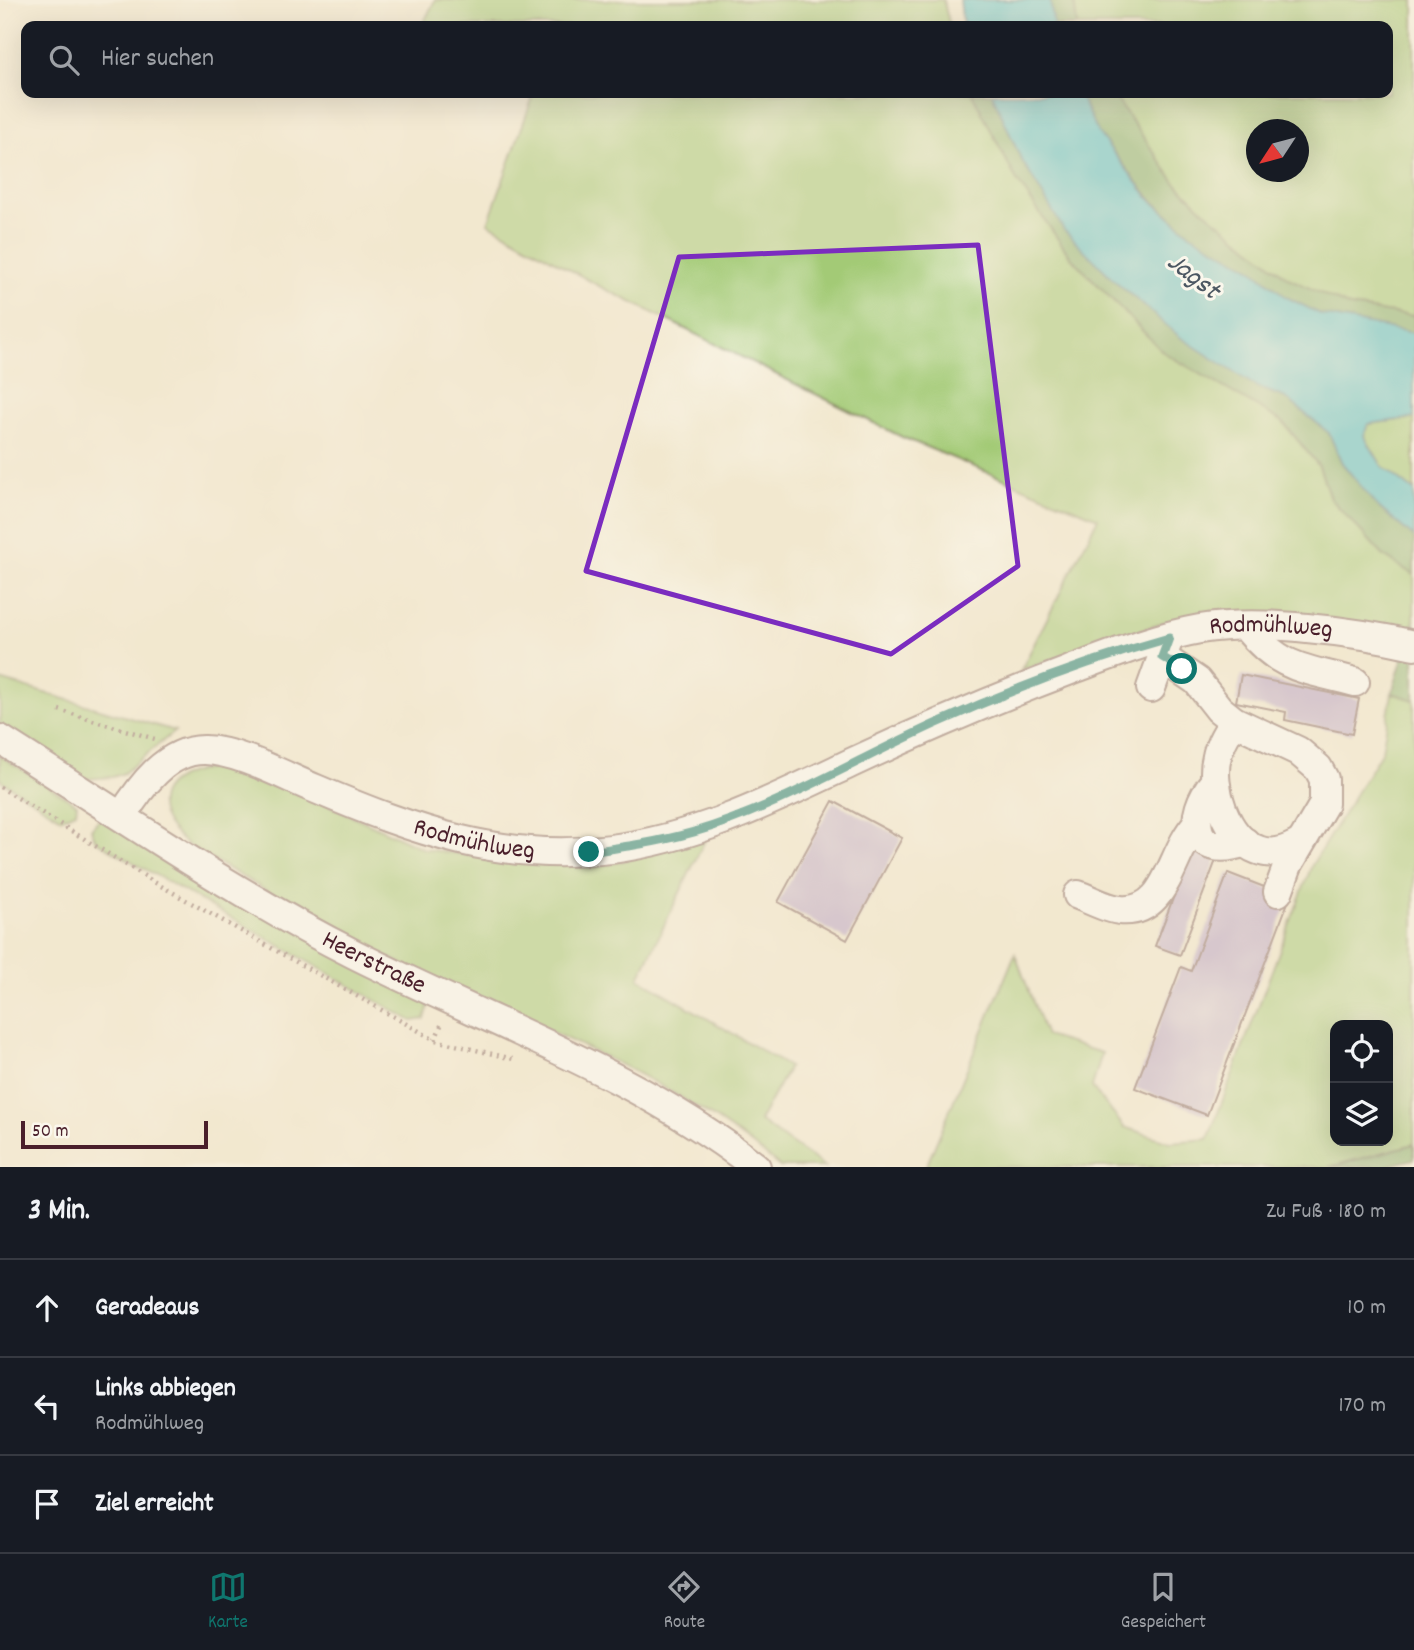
<!DOCTYPE html>
<html lang="de">
<head>
<meta charset="utf-8">
<style>
	:root { --surface:#171b24; --page:#20242c; --text:#f1f3f6; --muted:#9ea1a6; --line:#363941; --accent:#0f766e }
	body { margin:0; font-family:Dekko,sans-serif; background:var(--page); color:var(--text) }
	.controls { position:absolute; right:21px; bottom:21px; display:grid; overflow:hidden; border-radius:14px; box-shadow:0 7px 28px #0002 }
	.controls button { width:63px; height:63px; display:grid; place-items:center; padding:0; border:0; border-bottom:2px solid var(--line); background:var(--surface); color:var(--text); font:35px sans-serif }
	.compass { position:absolute; left:1246px; top:119px; width:63px; height:63px; border-radius:50%; background:var(--surface); box-shadow:0 7px 28px #0002; rotate:234deg }
	.scale { position:absolute; left:21px; bottom:18px; width:187px; box-sizing:border-box; padding-left:7px; border:4px solid #4a1f2b; border-top:0; font-size:19px; line-height:24px; white-space:nowrap; color:#4a1f2b; -webkit-text-stroke:5px #fbf7ec; paint-order:stroke }
	.stop { position:absolute; width:21px; height:21px; margin:-16px; border:5px solid #0f766e; border-radius:50%; background:#fff }
	.stop.end { background:#0f766e; border-color:#fff; box-shadow:0 2px 7px #0008 }
	.list { margin:0; padding:0; list-style:none }
	h2 { display:flex; justify-content:space-between; align-items:center; height:91px; margin:0; padding:0 28px; font-size:30px }
	h2 small { font-size:23px; font-weight:400; color:var(--muted) }
	.list li { display:grid; grid-template-columns:46px 1fr auto; gap:21px; align-items:center; box-sizing:border-box; height:98px; padding:0 28px; border-top:2px solid var(--line) }
	.list b { display:block; font-size:26px; white-space:nowrap }
	.list p { margin:0; font-size:23px; white-space:nowrap; color:var(--muted) }
	.list em { font-size:23px; font-style:normal; color:var(--muted) }
	.icon { flex:none; width:38px; height:38px; fill:none; stroke:currentColor; stroke-width:2; stroke-linecap:round; stroke-linejoin:round }
	.map { position:relative; flex:none; width:1414px; height:1167px; overflow:hidden }
	.search { position:absolute; background:var(--surface); box-shadow:0 7px 28px #0002; left:21px; right:21px; top:21px; height:77px; display:flex; align-items:center; gap:18px; box-sizing:border-box; padding:0 24px; border-radius:14px; color:var(--muted); font-size:26px }
	.sheet { height:385px; background:var(--surface) }
	nav { display:flex; justify-content:space-around; align-items:center; box-sizing:border-box; height:98px; border-top:2px solid var(--line); background:var(--surface); font-size:19px; color:var(--muted) }
	nav a { display:grid; justify-items:center; gap:4px }
	nav .on { color:var(--accent) }
	.map>svg:first-child { display:block }
	.green { fill:#a3ca76; stroke:#767450; stroke-width:2; fill-rule:evenodd }
	.forest { fill:#82ae67; stroke:#666649; stroke-width:2 }
	.water { fill:#51bfc9; stroke:#4e6f7a; stroke-width:2 }
	.building { fill:#b7a1c9 }
	.lines { fill:none; stroke-linecap:round; stroke-linejoin:round }
	.minor-casing { stroke:#856564; stroke-width:32 }
	.path { stroke:#856564; stroke-width:4.5; stroke-dasharray:2 5; stroke-linecap:butt }
	.minor { stroke:#fff; stroke-width:28 }
	.route { stroke:#0f766e; stroke-width:9 }
	.marked { fill:none; stroke:#7b2cbf; stroke-width:5; stroke-linejoin:round }
	.labels { text-anchor:middle; dominant-baseline:central; stroke-width:6; stroke-linejoin:round; paint-order:stroke }
	.street-label { font-size:26px; fill:#4a1f2b; stroke:#fbf7ec }
	.water-label { font-size:28px; font-style:italic; fill:#4c5762; stroke:#fbf7ec }
</style>
</head>
<body>
<div class="map">
<svg width="1414" height="1167" viewBox="0 0 1414 1167">
	<rect width="100%" height="100%" fill="#fbf7ec"/>
	<filter id="ink" filterUnits="userSpaceOnUse"><feTurbulence type="fractalNoise" baseFrequency=".0143" numOctaves="2"/><feDisplacementMap in="SourceGraphic" scale="14" xChannelSelector="R" yChannelSelector="G"/><feConvolveMatrix kernelMatrix="1 2 1 2 8 2 1 2 1" color-interpolation-filters="sRGB"/></filter>
	<filter id="wash" filterUnits="userSpaceOnUse"><feTurbulence type="fractalNoise" baseFrequency=".00686" numOctaves="4" result="noise"/><feDisplacementMap in="SourceGraphic" scale="28" xChannelSelector="R" yChannelSelector="G"/><feGaussianBlur stdDeviation="1.57" result="paint"/><feColorMatrix in="noise" values="0 0 0 0 0 0 0 0 0 0 0 0 0 0 0 0 0 1.4 0 .05"/><feComposite in="paint" operator="in"/></filter>
	<g filter="url(#wash)">
		<rect width="100%" height="100%" fill="#f2e8cf"/>
		<path class="green" d="M435,0H943L950,26H422Z
			M1074,0H1414V316L1350,307L1288,278L1202,209L1175,182L1112,93H1388V26H1077ZM1256,130H1298V172H1256Z
			M534,93H972L1016,179L1070,256L1163,352L1283,422L1319,466L1330,498L1384,556L1414,575V621L1407,640L1247,616L1171,620L1021,670L1098,518L902,437L599,286L488,223Z
			M1414,418V491L1382,466L1364,436L1368,424Z
			M0,680L175,731L124,773L113,777L86,779L0,727Z
			M1392,693L1414,700V1144L1329,1167H926L1015,954L1046,1036L1102,1053L1092,1087L1124,1127L1170,1142L1208,1139L1312,865L1382,751ZM1335,1025H1388V1141H1335Z
			M0,756L77,804L76,812L61,818L0,780Z
			M206,769L246,772L331,806L424,849L528,863L611,864L706,838L639,978L789,1067L759,1121L825,1167H780C665,1068 513,1020 379,953C315,921 255,883 193,849C149,816 147,781 206,769Z
			M99,819L429,1004L425,1019L412,1021L96,841L91,829Z"/>
		<path class="forest" d="M1050,0H1074L1077,26H1054Z
			M972,93H992L1021,159L1064,229L1114,280L1180,337L1257,386L1286,398L1329,433L1342,463L1376,505L1414,537V575L1384,556L1330,498L1319,466L1283,422L1163,352L1070,256L1016,179Z
			M1078,93H1112L1175,182L1202,209L1288,278L1350,307L1414,316V333L1322,315L1286,297L1252,269L1190,234L1151,199L1099,134Z
			M1414,621V700L1392,693Z
			M1414,1144V1159L1382,1167H1329Z"/>
		<path class="water" d="M960,0H1050L1054,26H963Z
			M992,93H1078L1099,134L1150,199L1190,234L1252,269L1286,297L1322,315L1414,333V418L1368,424L1364,436L1382,466L1414,491V537L1376,505L1342,463L1329,433L1286,398L1257,387L1180,337L1114,280L1064,230L1021,159Z"/>
		<g id="blocks">
			<path class="building" d="M1241,675L1359,699L1352,734L1285,720L1286,712L1236,702Z
				M833,801L902,838L847,940L778,902Z
				M1191,851L1216,860L1180,955L1155,946Z
				M1228,873L1290,897L1207,1115L1135,1088L1181,967L1191,971Z"/>
		</g>
	</g>
	<g filter="url(#ink)">
		<use href="#blocks" fill-opacity="0" stroke="#856564" stroke-width="2"/>
		<g class="lines">
			<g class="minor-casing">
				<g id="minor">
					<path d="M1245,626C1281,670 1303,668 1355,682"/>
					<path d="M1162,657L1197,681L1219,709L1234,721L1298,751L1318,768L1324,779V804L1288,865L1278,892"/>
					<path d="M1151,688L1168,641"/>
					<path d="M1234,721C1227,732 1220,743 1217,756C1209,786 1226,839 1258,850C1273,856 1287,850 1300,843"/>
					<path id="s1" d="M0,739C116,812 231,892 354,954C489,1022 636,1073 756,1167"/>
					<path d="M1215,781C1185,816 1192,862 1245,842"/>
					<path id="s2" d="M122,816C140,787 167,749 205,750C239,751 284,776 316,789C413,830 503,863 611,849C698,838 773,800 851,763C922,730 994,699 1068,671C1111,655 1155,637 1200,629C1259,619 1355,631 1414,645"/>
					<path d="M1078,895C1091,900 1107,909 1120,910C1168,915 1170,853 1196,825"/>
				</g>
			</g>
			<path class="path" d="M59,710L155,739
				M0,787L154,882L435,1040L513,1059
				M435,1040L442,1023"/>
			<use href="#minor" class="minor"/>
		</g>
	</g>
	<g class="lines" filter="url(#ink)">
		<path class="route" d="M589,852C624,847 659,842 694,832C774,809 858,759 935,724C1010,690 1090,660 1169,638L1162,657L1182,669"/>
	</g>
	<path d="M0 0H1414V1167H0ZM978,245L1018,566L891,654L586,571L679,257Z" fill="#f2e8cf" fill-opacity=".55" fill-rule="evenodd"/>
	<path class="marked" d="M978,245L1018,566L891,654L586,571L679,257Z"/>
	<g class="labels">
		<g class="street-label">
			<text stroke="none"><textPath href="#s2" startOffset="1236">Rodmühlweg</textPath></text>
			<text stroke="none"><textPath href="#s2" startOffset="396">Rodmühlweg</textPath></text>
			<text stroke="none"><textPath href="#s1" startOffset="436">Heerstraße</textPath></text>
		</g>
		<g class="water-label">
			<text transform="translate(1192 278) rotate(38)">Jagst</text>
		</g>
	</g>
</svg>
<div class="controls">
<button><svg class="icon" aria-label="locate" viewBox="0 0 24 24"><circle cx="12" cy="12" r="6"/><path d="M12 2v4M12 18v4M2 12h4M18 12h4"/></svg></button>
<button><svg class="icon" aria-label="layers" viewBox="0 0 24 24"><path d="M12 4l9 5-9 5-9-5zM3 14l9 5 9-5"/></svg></button>
</div>
<svg class="compass" viewBox="-18 -18 36 36"><path d="M0-13l5 13h-10z" fill="#e53935"/><path d="M0 13l5-13h-10z" fill="#9ea1a6"/></svg>
<div class="scale">50 m</div>
<div class="stop" style="left:1182px;top:669px"></div>
<div class="stop end" style="left:589px;top:852px"></div>
<div class="search"><svg class="icon" aria-label="search" viewBox="0 0 24 24"><circle cx="10" cy="10" r="6"/><path d="M15 15l6 6"/></svg>Hier suchen</div>
</div>
<section class="sheet">
<h2>3 Min.<small>Zu Fuß · 180 m</small></h2>
<ul class="list">
<li><svg class="icon" aria-label="ahead" viewBox="0 0 24 24"><path d="M12 20V5M6 11l6-6 6 6"/></svg><div><b>Geradeaus</b></div><em>10 m</em></li>
<li><svg class="icon" aria-label="left" viewBox="0 0 24 24"><path d="M17 20v-9H6M10 6l-5 5 5 5"/></svg><div><b>Links abbiegen</b><p>Rodmühlweg</p></div><em>170 m</em></li>
<li><svg class="icon" aria-label="arrive" viewBox="0 0 24 24"><path d="M6 21V4h12l-3 4 3 4H6"/></svg><div><b>Ziel erreicht</b></div></li>
</ul>
</section>
<nav>
<a class="on"><svg class="icon" aria-label="map" viewBox="0 0 24 24"><path d="M3 6l6-2 6 2 6-2v14l-6 2-6-2-6 2zM9 4v14M15 6v14"/></svg>Karte</a>
<a><svg class="icon" aria-label="directions" viewBox="0 0 24 24"><path d="M12 3l9 9-9 9-9-9zM9 14v-3h6M13 9l2 2-2 2"/></svg>Route</a>
<a><svg class="icon" aria-label="saved" viewBox="0 0 24 24"><path d="M7 4h10v16l-5-4-5 4z"/></svg>Gespeichert</a>
</nav>
</body>
</html>
